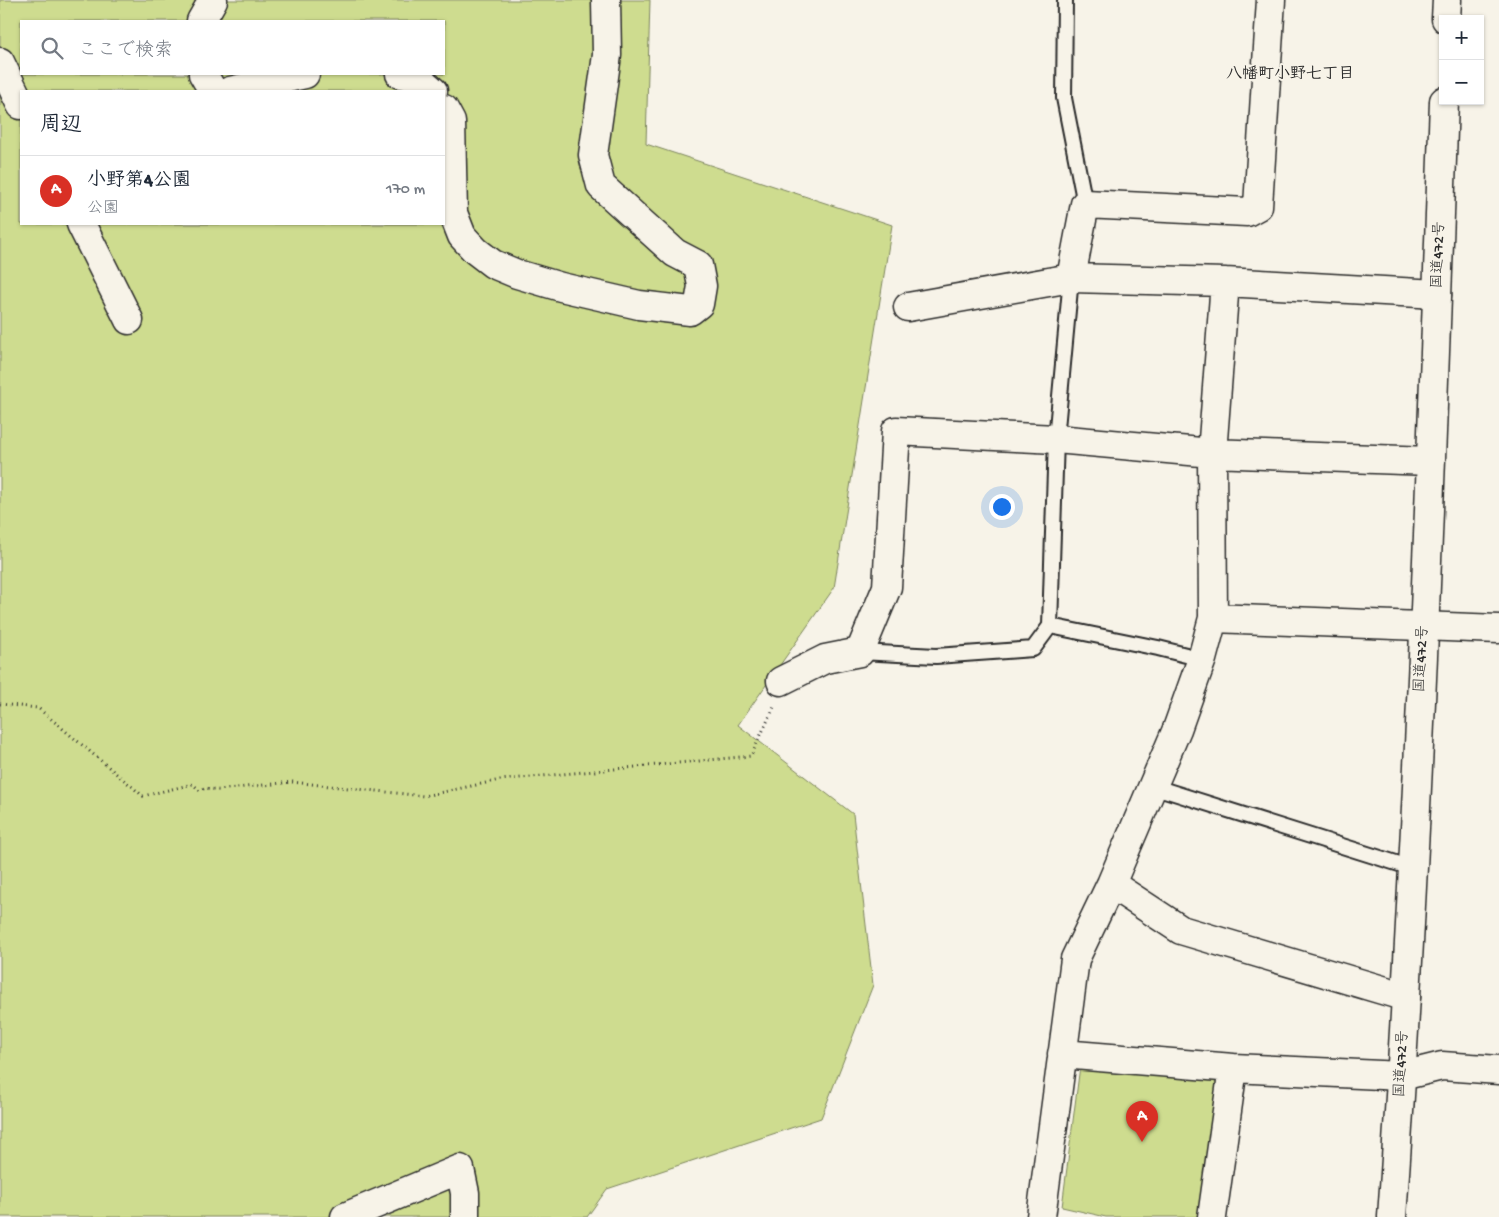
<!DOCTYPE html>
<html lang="ja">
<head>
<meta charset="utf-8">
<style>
	:root { --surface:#fff; --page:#f2f2f3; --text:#1f2937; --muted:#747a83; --line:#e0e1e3; --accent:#d93025 }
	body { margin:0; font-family:"Gochi Hand","Klee One",sans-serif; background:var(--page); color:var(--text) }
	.controls { position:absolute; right:15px; top:15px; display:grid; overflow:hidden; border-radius:0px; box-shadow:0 1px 4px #0004 }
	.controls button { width:45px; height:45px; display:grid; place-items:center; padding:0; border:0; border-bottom:1px solid var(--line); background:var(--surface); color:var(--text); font:25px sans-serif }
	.you { position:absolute; left:1001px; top:506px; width:18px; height:18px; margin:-12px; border:4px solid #fff; border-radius:50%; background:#1a73e8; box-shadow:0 0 0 8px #1a73e833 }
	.badge { display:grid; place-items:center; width:32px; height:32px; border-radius:50%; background:var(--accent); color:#fff; font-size:16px; font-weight:700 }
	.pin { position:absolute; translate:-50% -41px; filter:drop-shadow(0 1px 2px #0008) }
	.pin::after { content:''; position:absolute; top:26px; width:18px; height:15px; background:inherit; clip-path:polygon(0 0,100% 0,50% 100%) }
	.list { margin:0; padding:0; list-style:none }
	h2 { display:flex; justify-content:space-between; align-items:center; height:65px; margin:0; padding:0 20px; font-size:21px }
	h2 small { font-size:16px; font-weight:400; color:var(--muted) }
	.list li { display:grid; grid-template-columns:32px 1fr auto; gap:15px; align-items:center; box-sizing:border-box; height:70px; padding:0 20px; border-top:1px solid var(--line) }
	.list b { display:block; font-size:19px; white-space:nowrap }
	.list p { margin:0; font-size:16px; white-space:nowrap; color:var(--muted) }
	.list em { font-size:16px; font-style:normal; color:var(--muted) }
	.icon { flex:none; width:28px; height:28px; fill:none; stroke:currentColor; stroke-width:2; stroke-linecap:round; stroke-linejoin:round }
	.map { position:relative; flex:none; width:1499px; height:1217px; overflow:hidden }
	.search { position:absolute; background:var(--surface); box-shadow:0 1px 4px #0004; left:20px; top:20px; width:425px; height:55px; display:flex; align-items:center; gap:12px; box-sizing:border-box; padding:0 18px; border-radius:0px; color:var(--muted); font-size:19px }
	.panel { position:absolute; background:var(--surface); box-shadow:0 1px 4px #0004; left:20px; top:90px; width:425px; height:135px; border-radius:0px }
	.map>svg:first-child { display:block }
	.green { fill:#cedc8f; stroke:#7c845d; fill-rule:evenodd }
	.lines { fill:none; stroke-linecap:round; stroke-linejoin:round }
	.service-casing { stroke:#2b2b2b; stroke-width:18 }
	.minor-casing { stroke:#2b2b2b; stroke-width:31 }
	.trunk-casing { stroke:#2b2b2b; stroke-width:31 }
	.path { stroke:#2b2b2b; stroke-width:3; stroke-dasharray:1 4; stroke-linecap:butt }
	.service { stroke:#f7f3e8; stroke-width:14 }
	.minor { stroke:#f7f3e8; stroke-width:28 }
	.trunk { stroke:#f7f3e8; stroke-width:28 }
	.labels { text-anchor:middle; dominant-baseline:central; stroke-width:4; stroke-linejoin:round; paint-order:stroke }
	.street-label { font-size:15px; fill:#2b2b2b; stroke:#f7f3e8 }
	.neighbourhood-label { font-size:16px; font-weight:bold; fill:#2b2b2b; stroke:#f7f3e8 }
</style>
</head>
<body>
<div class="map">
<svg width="1499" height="1217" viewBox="0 0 1499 1217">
	<rect width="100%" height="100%" fill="#f7f3e8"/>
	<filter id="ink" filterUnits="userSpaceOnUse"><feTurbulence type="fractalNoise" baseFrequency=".02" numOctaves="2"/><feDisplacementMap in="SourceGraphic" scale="10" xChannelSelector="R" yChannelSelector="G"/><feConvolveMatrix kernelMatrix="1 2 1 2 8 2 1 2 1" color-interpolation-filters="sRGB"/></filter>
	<g filter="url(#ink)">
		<path class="green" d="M0,0H650L646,144L892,225L834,588L738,725L853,814L873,985L821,1118L607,1189L587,1217H0ZM21,21H444V74H21ZM21,91H444V224H21Z
			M1080,1066L1221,1077L1203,1217H1106L1062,1207Z"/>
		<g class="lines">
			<g class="service-casing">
				<path id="service" d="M1065,0L1064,98L1085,204
					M1050,626L1056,439L1071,278
					M860,652L936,656L1033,649L1050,626L1158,648L1202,659
					M1152,786L1412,868"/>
			</g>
			<g class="minor-casing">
				<path id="minor" d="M201,21L213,0
					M0,62L21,105
					M203,74L213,91
					M400,74L417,77L433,91
					M230,91L305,74
					M444,109L451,122L453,213L462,236L476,251L493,264L517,274L561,287L639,305L690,311L699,304L702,286L698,265L675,253L601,186L593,155L607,55L606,0
					M81,224L129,320
					M1071,278L1085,204L1247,212L1258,206L1271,0
					M908,307L1071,278L1225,282L1437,294
					M1213,618L1499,629
					M781,681L825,659L860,652L887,587L896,431L1056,439L1212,453L1430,461
					M1111,884L1181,930L1406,997
					M1062,1054L1233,1068L1212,1217
					M1233,1068L1402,1076L1442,1066L1499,1070
					M345,1217L460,1169L465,1193V1217
					M1041,1217L1075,959L1111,884L1177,729L1202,659L1213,618L1212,453L1225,282"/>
			</g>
			<g class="trunk-casing">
				<path id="trunk" d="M1446,19L1447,0
					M1392,1217C1418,846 1431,473 1444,101"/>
			</g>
			<path class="path" d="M0,704L38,708L143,796L193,784L200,791L205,788L218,790L292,782L424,796L500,780L751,756L774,707"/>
			<use href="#service" class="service"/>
			<use href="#minor" class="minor"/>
			<use href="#trunk" class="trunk"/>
		</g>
	</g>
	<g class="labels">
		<g class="street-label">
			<text transform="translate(1439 255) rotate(-88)">国道472号</text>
			<text transform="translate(1422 659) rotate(-87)">国道472号</text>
			<text transform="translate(1402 1064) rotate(-87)">国道472号</text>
		</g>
		<g class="neighbourhood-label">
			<text x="1290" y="75">八幡町小野七丁目</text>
		</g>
	</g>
</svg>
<div class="controls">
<button>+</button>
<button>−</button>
</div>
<div class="you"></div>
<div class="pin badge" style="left:1142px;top:1142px">A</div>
<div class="search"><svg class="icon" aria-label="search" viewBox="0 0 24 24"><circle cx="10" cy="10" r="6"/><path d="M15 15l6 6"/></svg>ここで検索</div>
<section class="panel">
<h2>周辺<small></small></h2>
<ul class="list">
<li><span class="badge">A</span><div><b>小野第4公園</b><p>公園</p></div><em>170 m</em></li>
</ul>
</section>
</div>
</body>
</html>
